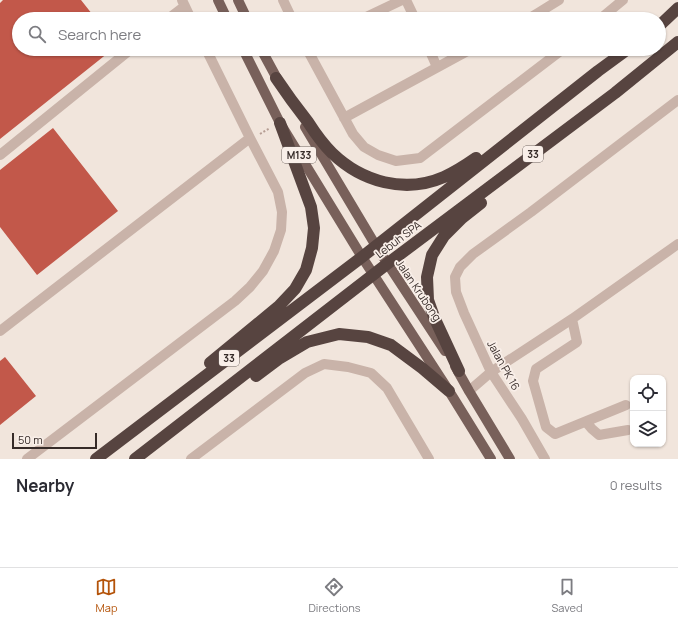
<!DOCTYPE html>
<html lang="en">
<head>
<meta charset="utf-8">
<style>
	:root { --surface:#fff; --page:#f2f2f3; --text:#2b2b33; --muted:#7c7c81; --line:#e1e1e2; --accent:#b45309 }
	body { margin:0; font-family:Manrope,sans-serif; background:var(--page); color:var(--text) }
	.controls { position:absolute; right:12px; bottom:12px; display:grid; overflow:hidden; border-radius:8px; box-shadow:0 1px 3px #0004 }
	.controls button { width:36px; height:36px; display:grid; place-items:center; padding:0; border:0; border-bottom:1px solid var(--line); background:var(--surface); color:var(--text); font:20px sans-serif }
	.scale { position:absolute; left:12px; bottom:10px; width:85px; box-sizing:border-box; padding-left:4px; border:2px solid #362b28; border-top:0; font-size:11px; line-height:14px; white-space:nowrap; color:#362b28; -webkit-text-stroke:3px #f9efe9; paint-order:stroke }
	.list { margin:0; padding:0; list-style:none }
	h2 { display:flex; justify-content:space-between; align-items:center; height:52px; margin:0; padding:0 16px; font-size:17px }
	h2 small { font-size:13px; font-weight:400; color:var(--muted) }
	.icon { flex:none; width:22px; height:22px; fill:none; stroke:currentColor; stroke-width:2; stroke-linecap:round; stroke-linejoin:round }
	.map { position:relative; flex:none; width:678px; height:459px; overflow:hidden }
	.search { position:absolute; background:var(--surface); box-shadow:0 1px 3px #0004; left:12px; right:12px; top:12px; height:44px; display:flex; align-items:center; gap:10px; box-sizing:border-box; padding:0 14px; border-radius:22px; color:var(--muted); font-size:15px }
	.sheet { height:108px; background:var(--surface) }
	nav { display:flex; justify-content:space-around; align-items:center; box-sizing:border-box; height:56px; border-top:1px solid var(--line); background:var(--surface); font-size:11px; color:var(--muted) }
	nav a { display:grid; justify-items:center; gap:2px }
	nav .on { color:var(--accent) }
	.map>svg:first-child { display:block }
	.building { fill:#c2584a }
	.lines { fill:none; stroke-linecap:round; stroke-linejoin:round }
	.path { stroke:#b59d93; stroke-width:2; stroke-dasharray:2 2; stroke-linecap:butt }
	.minor { stroke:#c9b3a9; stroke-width:10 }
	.major { stroke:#78605a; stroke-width:10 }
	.highway { stroke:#574440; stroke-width:12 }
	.labels { text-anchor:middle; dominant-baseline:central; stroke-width:3.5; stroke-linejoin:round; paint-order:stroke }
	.shield { fill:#f9efe9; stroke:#706662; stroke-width:1 }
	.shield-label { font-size:10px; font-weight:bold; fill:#362b28 }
	.street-label { font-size:11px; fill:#362b28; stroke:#f9efe9 }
</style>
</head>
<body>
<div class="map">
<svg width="678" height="459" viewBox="0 0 678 459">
	<rect width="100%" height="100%" fill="#f1e5dc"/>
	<path class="building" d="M3,0H81L96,19H19V49H113L0,139V3Z
		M53,128L118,211L37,275L0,227V170Z
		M5,357L36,396L0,425V361Z"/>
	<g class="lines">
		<path class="path" d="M260,134L270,128"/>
		<path class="minor" d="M182,0L191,19
			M283,0L292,19
			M406,0L415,19
			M168,19L185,6
			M362,19L402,0
			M528,19L538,13L559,0
			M600,19L623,0
			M307,49L353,134L364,147L378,155L396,161L420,158L563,49
			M429,49L437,67
			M344,118L471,49
			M0,155L131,49
			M572,319L577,342L536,369L533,381L546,427L555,434L626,405
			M0,331L250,138
			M469,391L491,372L572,319L678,244
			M586,422L592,429L599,435L628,430
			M27,459L235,301L250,287L263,271L274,251L281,230L282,212L278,192L250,138L206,49
			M191,459L305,373L324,364L348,367L371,373L387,388L429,459
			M545,459L522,419L491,372L464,313L456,292L455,277L460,267L473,254L531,212L678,100"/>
		<path class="major" d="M218,0L227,19
			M238,0L247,19
			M243,49L280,123L362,257L449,391L491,459
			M261,49L280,84
			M305,127L376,246L445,351
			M455,366L469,391L510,459"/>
		<path class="highway" d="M659,26L678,8
			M276,78C286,93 297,108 308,122C315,133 323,144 332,153C362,182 405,194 444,177C455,172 466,165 476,158
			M210,363L278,307L295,289L306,270L312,248L314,228L311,207L280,123
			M459,371L434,317L428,300L427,277L432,255L444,236L462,218L481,203
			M256,376L280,358L307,342L339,334L368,337L391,345L422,368L449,391
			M96,459L362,257L598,71L628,49
			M135,459L387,264L615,93L678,42"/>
	</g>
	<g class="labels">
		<g class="shield">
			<rect x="523" y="146" width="20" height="16" rx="3"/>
			<rect x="282" y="147" width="34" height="16" rx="3"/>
			<rect x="219" y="350" width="20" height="16" rx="3"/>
		</g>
		<g class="shield-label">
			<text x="533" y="154">33</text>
			<text x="299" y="155">M133</text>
			<text x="229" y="358">33</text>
		</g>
		<g class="street-label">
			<text transform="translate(398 239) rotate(-37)">Lebuh SPA</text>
			<text transform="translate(419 290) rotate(56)">Jalan Krubong</text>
			<text transform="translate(504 365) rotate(61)">Jalan PK 16</text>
		</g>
	</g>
</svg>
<div class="controls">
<button><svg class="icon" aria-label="locate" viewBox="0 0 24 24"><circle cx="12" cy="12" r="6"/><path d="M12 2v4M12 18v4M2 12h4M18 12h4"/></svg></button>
<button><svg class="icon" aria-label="layers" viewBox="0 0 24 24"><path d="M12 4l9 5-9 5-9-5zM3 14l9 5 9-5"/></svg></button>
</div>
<div class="scale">50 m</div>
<div class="search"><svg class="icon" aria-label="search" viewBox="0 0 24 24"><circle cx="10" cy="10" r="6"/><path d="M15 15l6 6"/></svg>Search here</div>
</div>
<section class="sheet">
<h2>Nearby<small>0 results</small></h2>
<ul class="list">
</ul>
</section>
<nav>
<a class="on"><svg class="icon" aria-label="map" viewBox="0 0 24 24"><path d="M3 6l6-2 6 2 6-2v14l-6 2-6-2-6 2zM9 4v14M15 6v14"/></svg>Map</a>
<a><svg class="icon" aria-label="directions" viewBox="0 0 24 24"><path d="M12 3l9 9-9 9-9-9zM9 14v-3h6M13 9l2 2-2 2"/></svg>Directions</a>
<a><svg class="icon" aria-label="saved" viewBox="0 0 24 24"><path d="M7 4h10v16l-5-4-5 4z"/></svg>Saved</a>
</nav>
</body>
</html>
